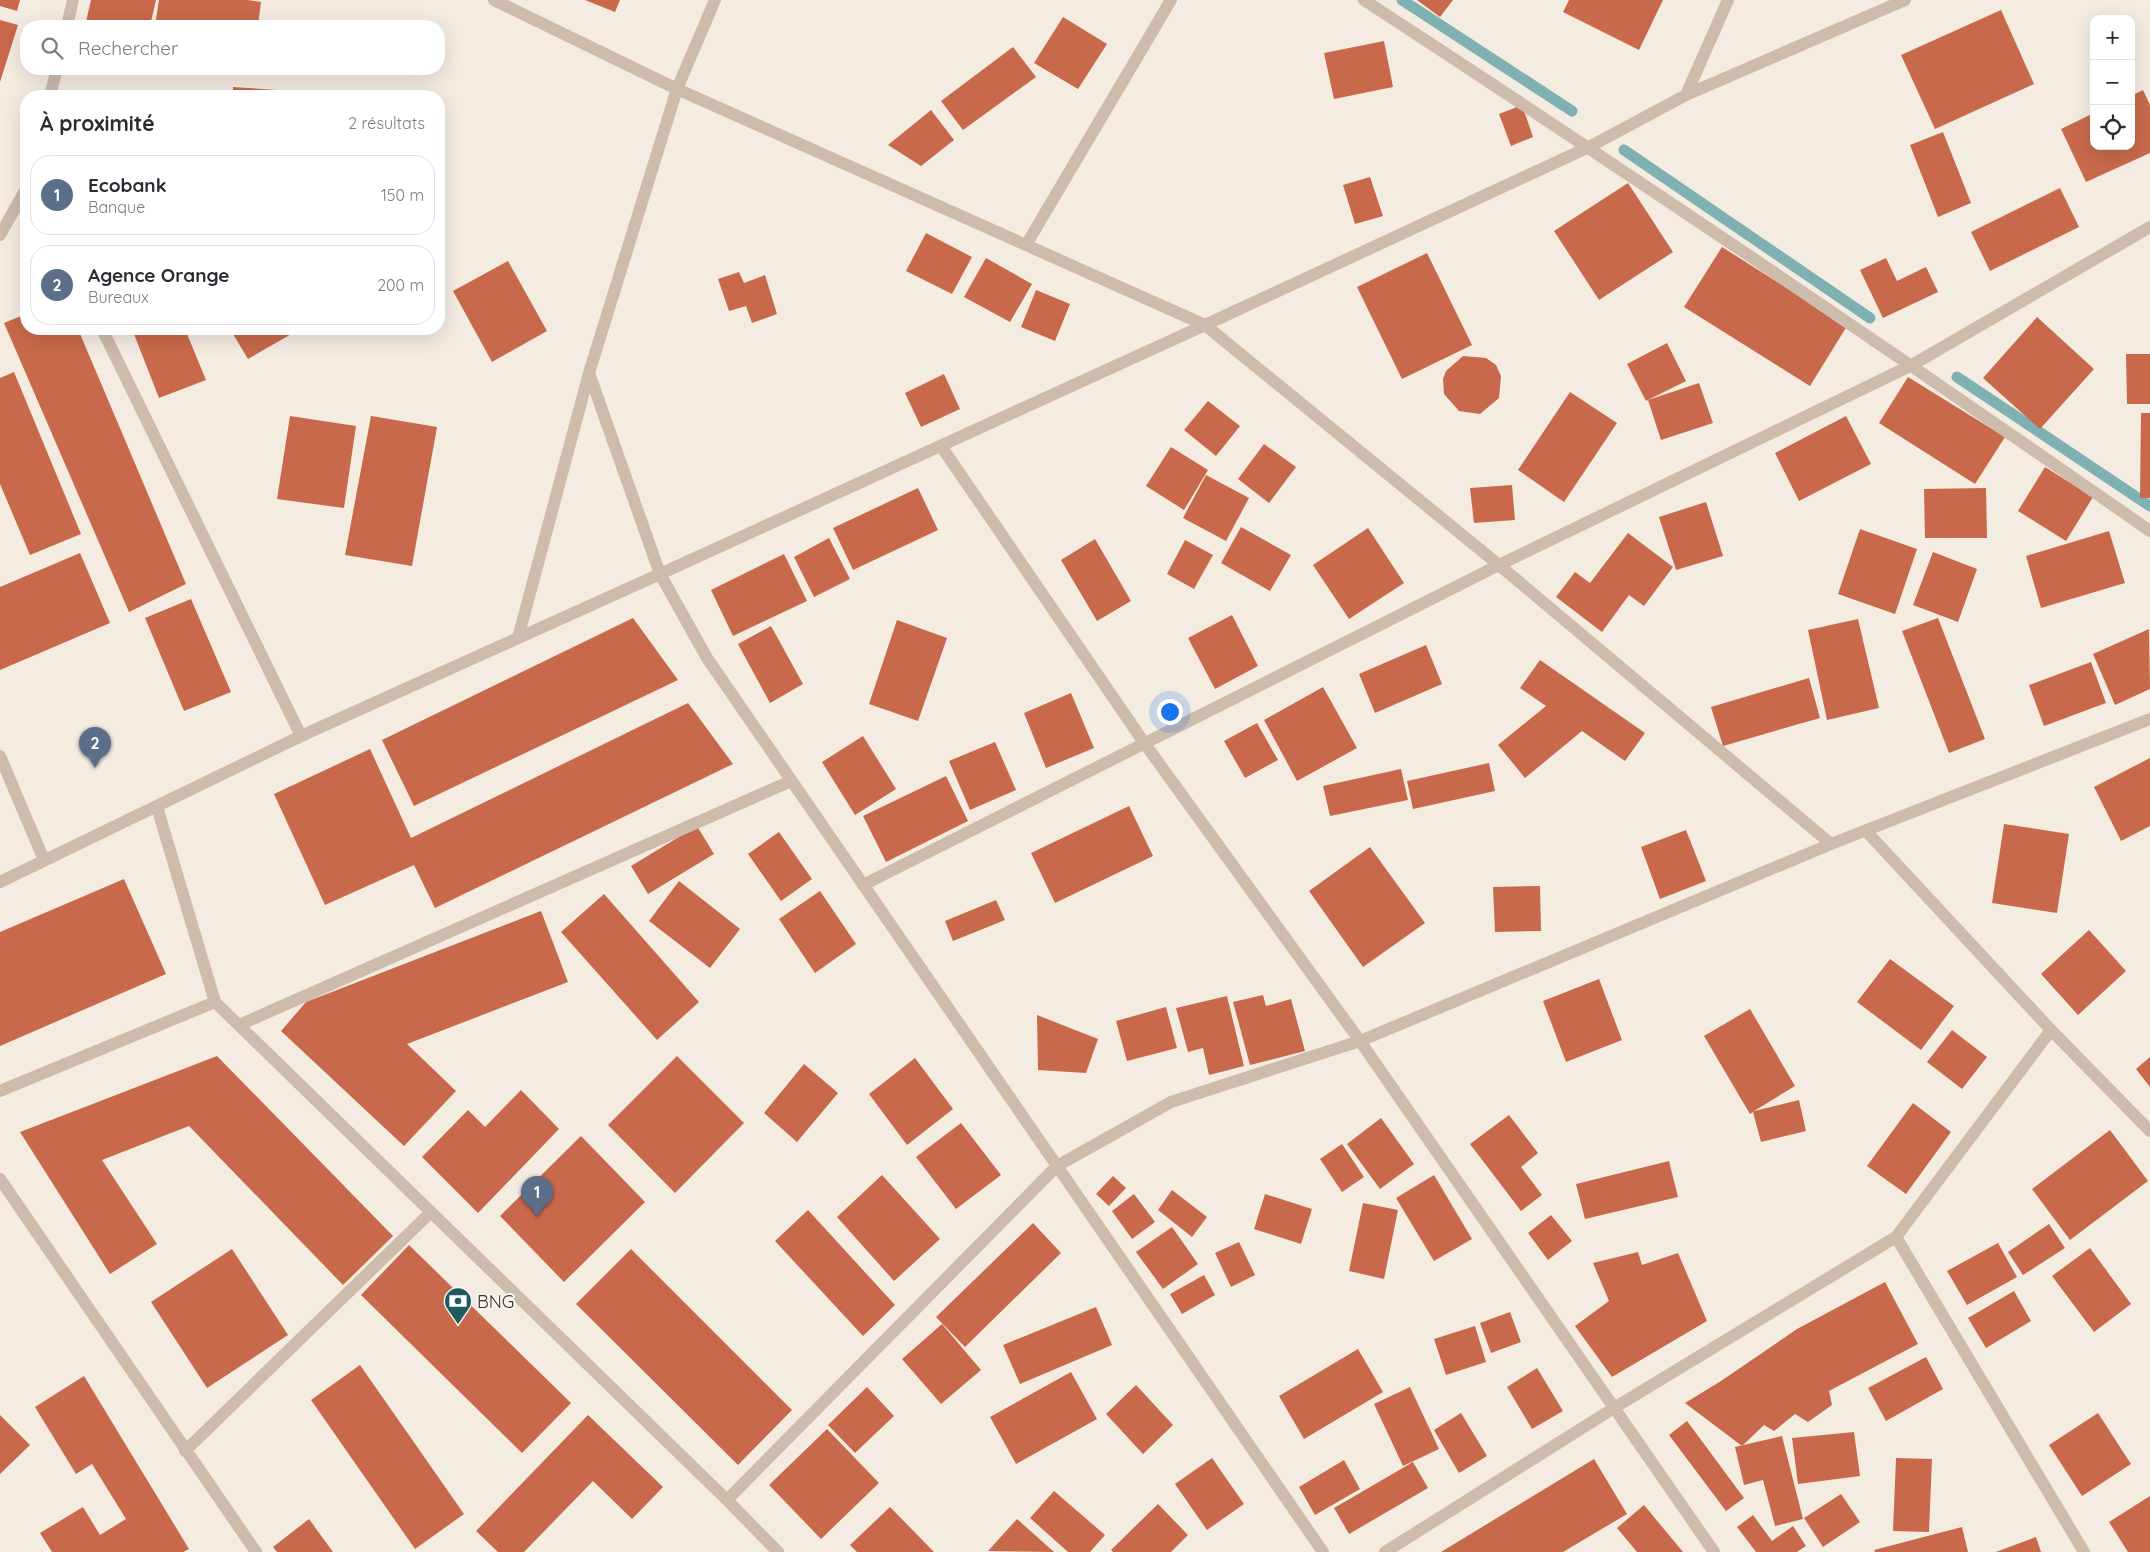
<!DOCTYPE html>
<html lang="fr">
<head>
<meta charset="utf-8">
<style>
	:root { --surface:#fff; --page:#f2f2f3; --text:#2b2b33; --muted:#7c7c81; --line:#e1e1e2; --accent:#1f5a5e }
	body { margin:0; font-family:Quicksand,sans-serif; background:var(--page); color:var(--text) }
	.controls { position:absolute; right:15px; top:15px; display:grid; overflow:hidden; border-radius:10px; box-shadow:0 5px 20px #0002 }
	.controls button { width:45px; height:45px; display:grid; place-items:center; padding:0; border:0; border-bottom:1px solid var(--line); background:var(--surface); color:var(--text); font:25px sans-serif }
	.you { position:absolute; left:1169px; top:711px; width:18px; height:18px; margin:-12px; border:4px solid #fff; border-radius:50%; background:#1a73e8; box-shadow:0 0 0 8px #1a73e833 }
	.badge { display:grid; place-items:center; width:32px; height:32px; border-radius:50%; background:var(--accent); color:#fff; font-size:16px; font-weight:700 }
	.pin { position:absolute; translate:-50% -41px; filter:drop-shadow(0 1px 2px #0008) }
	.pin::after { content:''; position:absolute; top:26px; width:18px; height:15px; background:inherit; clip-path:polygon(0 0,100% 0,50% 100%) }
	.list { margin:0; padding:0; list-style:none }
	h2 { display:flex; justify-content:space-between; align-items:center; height:65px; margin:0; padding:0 20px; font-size:21px }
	h2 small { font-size:16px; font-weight:400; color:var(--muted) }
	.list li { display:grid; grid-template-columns:32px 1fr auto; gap:15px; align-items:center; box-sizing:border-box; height:80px; margin:0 10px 10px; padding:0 10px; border:1px solid var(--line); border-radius:20px }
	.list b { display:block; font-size:19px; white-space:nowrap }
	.list p { margin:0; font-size:16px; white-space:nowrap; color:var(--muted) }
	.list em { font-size:16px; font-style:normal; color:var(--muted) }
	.icon { flex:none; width:28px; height:28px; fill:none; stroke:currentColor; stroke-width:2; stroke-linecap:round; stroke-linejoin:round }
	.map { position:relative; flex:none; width:2150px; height:1552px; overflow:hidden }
	.search { position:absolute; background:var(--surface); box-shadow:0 5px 20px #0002; left:20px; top:20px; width:425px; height:55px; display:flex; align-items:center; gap:12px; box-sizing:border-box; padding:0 18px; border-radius:20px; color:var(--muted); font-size:19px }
	.panel { position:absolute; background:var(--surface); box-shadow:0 5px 20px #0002; left:20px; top:90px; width:425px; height:245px; border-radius:20px }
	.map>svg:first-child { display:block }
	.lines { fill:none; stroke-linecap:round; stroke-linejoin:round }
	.stream { stroke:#7fb0b2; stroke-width:11 }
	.building { fill:#c8694b }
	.minor { stroke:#cdbbac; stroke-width:12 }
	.labels { text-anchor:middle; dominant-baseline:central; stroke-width:4; stroke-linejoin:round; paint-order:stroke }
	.poi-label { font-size:18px; fill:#3b302b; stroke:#fbf5ee; text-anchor:start }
</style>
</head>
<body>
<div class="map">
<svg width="2150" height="1552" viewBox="0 0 2150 1552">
	<rect width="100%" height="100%" fill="#f4ebe1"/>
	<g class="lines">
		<path class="stream" d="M1402,0L1572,111
			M1624,150L1870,318
			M1957,377L2150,506"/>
	</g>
	<path class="building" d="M0,0H20L17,11L0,6Z
		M91,0H156L150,26H85Z
		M159,0H248L261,2L258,26H155Z
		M585,0H620L615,12Z
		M1417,0H1453L1440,17Z
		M1569,0H1663L1639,50L1563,12Z
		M2001,10L2034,84L1935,129L1901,55Z
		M1063,17L1107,44L1078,89L1034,63Z
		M0,20L18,25L0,82Z
		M1384,41L1393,87L1334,99L1324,53Z
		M1013,47L1036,77L963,130L941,101Z
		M233,87L305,92V96H233Z
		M2143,90L2150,105V153L2086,182L2061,129L2094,113V146H2131V96Z
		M1522,105L1533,137L1511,146L1499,114Z
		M931,110L954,140L921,166L888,145Z
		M1943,132L1971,203L1938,217L1910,145Z
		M1370,177L1383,216L1355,224L1343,185Z
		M1628,183L1673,252L1599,300L1554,231Z
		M2060,188L2079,227L1990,271L1971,232Z
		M926,233L972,257L952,294L906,271Z
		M1722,247L1847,326L1810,386L1684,307Z
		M1427,253L1472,345L1402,379L1357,287Z
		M986,258L1032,284L1010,322L964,297Z
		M1886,258L1897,281L1926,267L1938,292L1883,318L1860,270Z
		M508,261L547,331L492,362L453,291Z
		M739,272L744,283L765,275L777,314L752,323L746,306L729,311L718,279Z
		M1036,290L1070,304L1055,341L1021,327Z
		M26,314V329H78L186,584L129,612L4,323Z
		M2037,317L2094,369L2040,429L1983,378Z
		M132,329H185L206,380L159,398Z
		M230,329H300L248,359Z
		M1667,343L1686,381L1646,401L1627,364Z
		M2126,354H2150V404H2127Z
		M1463,356L1486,358L1496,365L1501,376L1499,398L1480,414L1459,411L1444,394L1443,379L1446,371Z
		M14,372L81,534L30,555L0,484V378Z
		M944,374L960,409L921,427L905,393Z
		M1908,377L2005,437L1975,484L1879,423Z
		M1699,383L1713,423L1661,440L1648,400Z
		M1570,392L1617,423L1564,502L1518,470Z
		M1208,401L1240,426L1216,456L1184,430Z
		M2141,413H2150V498H2140Z
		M290,416L356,426L344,508L277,499Z
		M371,416L437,427L412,566L345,555Z
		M1846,416L1871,464L1799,501L1775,453Z
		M1264,444L1296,467L1269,503L1238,479Z
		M1171,447L1208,470L1184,510L1146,486Z
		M2045,467L2093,497L2066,541L2018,511Z
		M1206,475L1249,498L1226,541L1183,518Z
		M1512,485L1515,520L1474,523L1470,488Z
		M918,488L938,530L853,570L833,528Z
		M1986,488L1987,538H1925L1924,489Z
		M1706,502L1723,556L1676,570L1659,517Z
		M1241,527L1291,555L1270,591L1221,563Z
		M1368,528L1404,583L1349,619L1313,565Z
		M1860,529L1917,549L1895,614L1838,594Z
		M2109,531L2125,583L2041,608L2026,556Z
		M1628,533L1673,567L1644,606L1629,595L1602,632L1556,597L1575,572L1590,583Z
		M829,538L850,579L814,597L794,557Z
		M1095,539L1131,601L1097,621L1061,560Z
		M1185,540L1213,555L1194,589L1167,574Z
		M1933,552L1977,569L1958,622L1913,605Z
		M80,553L110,623L0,670V587Z
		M784,554L807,601L733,636L711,590Z
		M191,599L231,692L184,711L145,618Z
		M1232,615L1258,666L1215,689L1188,638Z
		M633,618L678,680L414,806L382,740Z
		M1938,618L1985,739L1949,753L1902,631Z
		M1858,619L1879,708L1827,720L1808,630Z
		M897,620L947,638L918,721L869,704Z
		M771,626L803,684L770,703L738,644Z
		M2149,629L2150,689L2115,705L2093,654Z
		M1426,645L1442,684L1375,713L1359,674Z
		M1540,660L1645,733L1625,761L1582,731L1525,778L1498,745L1546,706L1520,688Z
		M2091,662L2106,703L2044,726L2029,685Z
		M1809,678L1820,718L1723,746L1711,707Z
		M1323,687L1357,748L1297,781L1264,720Z
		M1071,693L1094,748L1046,768L1024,713Z
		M688,703L733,764L435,908L414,865L325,905L274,794L370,749L411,838Z
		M1257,723L1278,760L1245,778L1224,741Z
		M863,736L896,789L855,815L822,762Z
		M995,742L1016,790L970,810L949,761Z
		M2150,758V826L2121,841L2094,787Z
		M1489,763L1495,791L1413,809L1407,781Z
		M1401,769L1408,800L1330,816L1323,786Z
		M946,776L968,821L886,862L863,816Z
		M1129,806L1153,856L1055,903L1031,853Z
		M2004,824L2069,834L2057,913L1992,903Z
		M697,826L714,854L648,894L631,866Z
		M1686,830L1706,881L1660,899L1641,847Z
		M779,832L812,879L781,901L748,854Z
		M1370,847L1425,923L1363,967L1309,891Z
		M124,879L166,974L0,1046V932Z
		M679,881L740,929L710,968L649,921Z
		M1540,886L1541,931L1495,932L1493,887Z
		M820,891L856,944L815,973L779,919Z
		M604,894L699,1002L657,1040L561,932Z
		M996,900L1005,920L953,941L945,921Z
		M541,911L568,982L407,1044L456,1091L404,1146L281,1031L306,1002Z
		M2089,930L2126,971L2078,1015L2041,974Z
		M1890,959L1954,1006L1921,1050L1857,1002Z
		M1599,979L1622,1040L1566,1062L1543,1001Z
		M1263,995L1266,1006L1291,999L1305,1051L1250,1065L1233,1002Z
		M1227,996L1244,1066L1209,1075L1203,1048L1188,1052L1176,1008Z
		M1166,1007L1177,1048L1127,1061L1116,1021Z
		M1750,1009L1795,1086L1754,1111L1799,1100L1806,1131L1761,1142L1753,1112L1750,1114L1704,1036Z
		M1037,1015L1098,1039L1086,1073L1038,1070Z
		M1952,1030L1987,1057L1962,1089L1927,1062Z
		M217,1056L393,1236L343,1285L189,1126L102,1160L157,1244L110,1274L20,1132Z
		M677,1056L744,1123L675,1193L608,1125Z
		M2150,1057V1087L2136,1069Z
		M915,1058L953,1109L907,1145L869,1094Z
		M804,1064L838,1093L797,1142L764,1113Z
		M521,1090L559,1129L478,1213L422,1157L468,1110L485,1127Z
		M1913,1103L1951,1132L1906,1194L1867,1166Z
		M1509,1115L1538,1153L1521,1167L1542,1195L1521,1211L1470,1144Z
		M1381,1118L1414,1164L1380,1189L1347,1144Z
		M961,1123L1001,1175L956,1209L916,1157Z
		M2110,1130L2148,1181L2070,1240L2032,1189Z
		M581,1136L645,1202L564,1282L500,1216Z
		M1342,1144L1364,1177L1342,1192L1320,1159Z
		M1669,1161L1678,1197L1585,1219L1576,1184Z
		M882,1175L940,1239L894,1281L837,1217Z
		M1434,1175L1472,1239L1434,1261L1396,1198Z
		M1113,1176L1126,1188L1109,1206L1096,1194Z
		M1172,1190L1207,1217L1192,1237L1158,1210Z
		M1134,1194L1155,1222L1132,1239L1112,1211Z
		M1265,1194L1312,1209L1301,1244L1254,1229Z
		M1363,1203L1398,1210L1384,1279L1349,1271Z
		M808,1210L895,1305L863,1336L775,1241Z
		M1551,1215L1572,1241L1548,1260L1528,1233Z
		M1033,1223L1061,1253L965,1347L936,1317Z
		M2049,1224L2065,1248L2023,1275L2008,1252Z
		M1172,1227L1198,1264L1163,1289L1136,1252Z
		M1239,1242L1255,1275L1231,1287L1215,1253Z
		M1998,1243L2017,1277L1967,1305L1947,1271Z
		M409,1245L571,1403L522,1453L361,1295Z
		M2090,1248L2131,1304L2094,1332L2052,1276Z
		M232,1249L288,1335L207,1388L151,1302Z
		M631,1249L792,1410L738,1465L576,1304Z
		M1638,1252L1642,1265L1678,1253L1707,1321L1612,1377L1575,1326L1609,1301L1593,1263Z
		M1204,1275L1215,1295L1182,1314L1170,1294Z
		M1885,1282L1918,1344L1829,1391L1832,1405L1808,1422L1795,1414L1774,1431L1764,1425L1742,1446L1685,1403L1721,1381L1797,1329Z
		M2014,1291L2031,1321L1986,1348L1968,1318Z
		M1096,1307L1112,1345L1020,1384L1003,1345Z
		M1510,1312L1521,1342L1491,1353L1480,1323Z
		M942,1324L981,1370L941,1404L902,1359Z
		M1475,1326L1486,1362L1446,1375L1434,1339Z
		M1358,1349L1383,1392L1304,1439L1279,1396Z
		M1926,1357L1943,1389L1886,1421L1868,1388Z
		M360,1365L464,1514L415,1549L311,1400Z
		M1537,1368L1563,1411L1532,1429L1507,1387Z
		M1071,1372L1097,1419L1016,1464L990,1417Z
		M84,1376L189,1549L183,1552H52L40,1533L83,1507L100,1535L126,1519L92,1464L76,1474L35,1407Z
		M1136,1385L1173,1425L1143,1454L1106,1414Z
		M867,1387L894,1416L855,1453L828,1425Z
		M1410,1387L1439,1449L1403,1466L1374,1404Z
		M1461,1413L1487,1456L1459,1473L1434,1430Z
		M2098,1413L2131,1464L2082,1496L2049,1445Z
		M0,1415L30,1445L0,1474Z
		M588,1415L663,1487L632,1519L593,1481L524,1552H498L476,1531Z
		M1687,1421L1744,1498L1726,1511L1669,1435Z
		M827,1429L879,1483L821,1539L769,1485Z
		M1854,1432L1860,1476L1798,1484L1792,1438Z
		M1782,1436L1803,1519L1775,1526L1763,1480L1744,1485L1735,1447Z
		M1212,1458L1244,1504L1207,1530L1175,1484Z
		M1896,1458L1932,1459L1929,1532L1893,1531Z
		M1594,1459L1627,1514L1563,1552H1441Z
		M1344,1460L1360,1489L1315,1515L1299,1487Z
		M1413,1462L1428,1488L1349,1534L1334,1508Z
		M1054,1491L1105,1535L1090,1552H1068L1030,1518Z
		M1841,1494L1860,1522L1823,1547L1804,1518Z
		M2150,1496V1552H2128L2109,1522Z
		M1158,1504L1188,1535L1171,1552H1113L1111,1550Z
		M1644,1505L1683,1552H1637L1617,1528Z
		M890,1507L934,1552H857L850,1545Z
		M1753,1515L1772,1541L1793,1526L1806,1546L1797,1552H1756L1737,1527Z
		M309,1519L333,1552H277L273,1547Z
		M1017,1519L1054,1552L988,1551Z
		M1962,1527L1968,1552H1875L1874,1550Z
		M2036,1537L2041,1552H1996Z"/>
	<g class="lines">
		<path class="minor" d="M494,0L677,89L1205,325L1499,565L1831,844
			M715,0L677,89L589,373L660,574L707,658L1323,1552
			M1364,0C1629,173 1891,350 2150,531
			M67,26L73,0
			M1686,95L1728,0
			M50,96L57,69
			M0,235L26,189
			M1026,245L1171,0
			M102,329L301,736
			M941,446L1145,744L1360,1041L1714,1552
			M518,638L589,373
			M0,756L44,860
			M157,807L215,1002L727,1500L778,1552
			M1866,831L2051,1030L2150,1131
			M0,882L301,736L660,574L1205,325L1589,147L1686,95L1905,0
			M863,885L1499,565L1912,365L2150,227
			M239,1025L791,781
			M0,1091L215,1002
			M0,1179L256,1552
			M1896,1237L2084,1552
			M185,1451L431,1212
			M727,1500L1057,1166L1171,1102L1360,1041L1831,844L2150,719
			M1385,1552L1614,1408L1896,1237L2051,1030"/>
	</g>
	<defs>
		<g id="bank-pin" transform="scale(1.4375)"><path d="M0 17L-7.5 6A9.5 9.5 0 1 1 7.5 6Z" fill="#1f5a5e" stroke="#fbf5ee"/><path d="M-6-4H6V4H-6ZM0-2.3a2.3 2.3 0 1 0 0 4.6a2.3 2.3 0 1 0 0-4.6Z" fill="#fff"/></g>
	</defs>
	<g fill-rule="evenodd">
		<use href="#bank-pin" x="458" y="1301"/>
	</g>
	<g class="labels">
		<g class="poi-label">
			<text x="477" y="1301">BNG</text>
		</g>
	</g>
</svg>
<div class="controls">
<button>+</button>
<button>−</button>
<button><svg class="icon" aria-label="locate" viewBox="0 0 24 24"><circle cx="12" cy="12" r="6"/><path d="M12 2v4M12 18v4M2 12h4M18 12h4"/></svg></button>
</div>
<div class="you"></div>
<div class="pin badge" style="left:537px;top:1217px;background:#5c6f8a">1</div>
<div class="pin badge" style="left:95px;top:768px;background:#5c6f8a">2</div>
<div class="search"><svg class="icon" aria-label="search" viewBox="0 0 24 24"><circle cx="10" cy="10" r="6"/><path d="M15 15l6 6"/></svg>Rechercher</div>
<section class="panel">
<h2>À proximité<small>2 résultats</small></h2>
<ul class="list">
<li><span class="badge" style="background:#5c6f8a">1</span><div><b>Ecobank</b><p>Banque</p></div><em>150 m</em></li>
<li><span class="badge" style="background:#5c6f8a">2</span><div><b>Agence Orange</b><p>Bureaux</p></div><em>200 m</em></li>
</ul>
</section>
</div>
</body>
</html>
